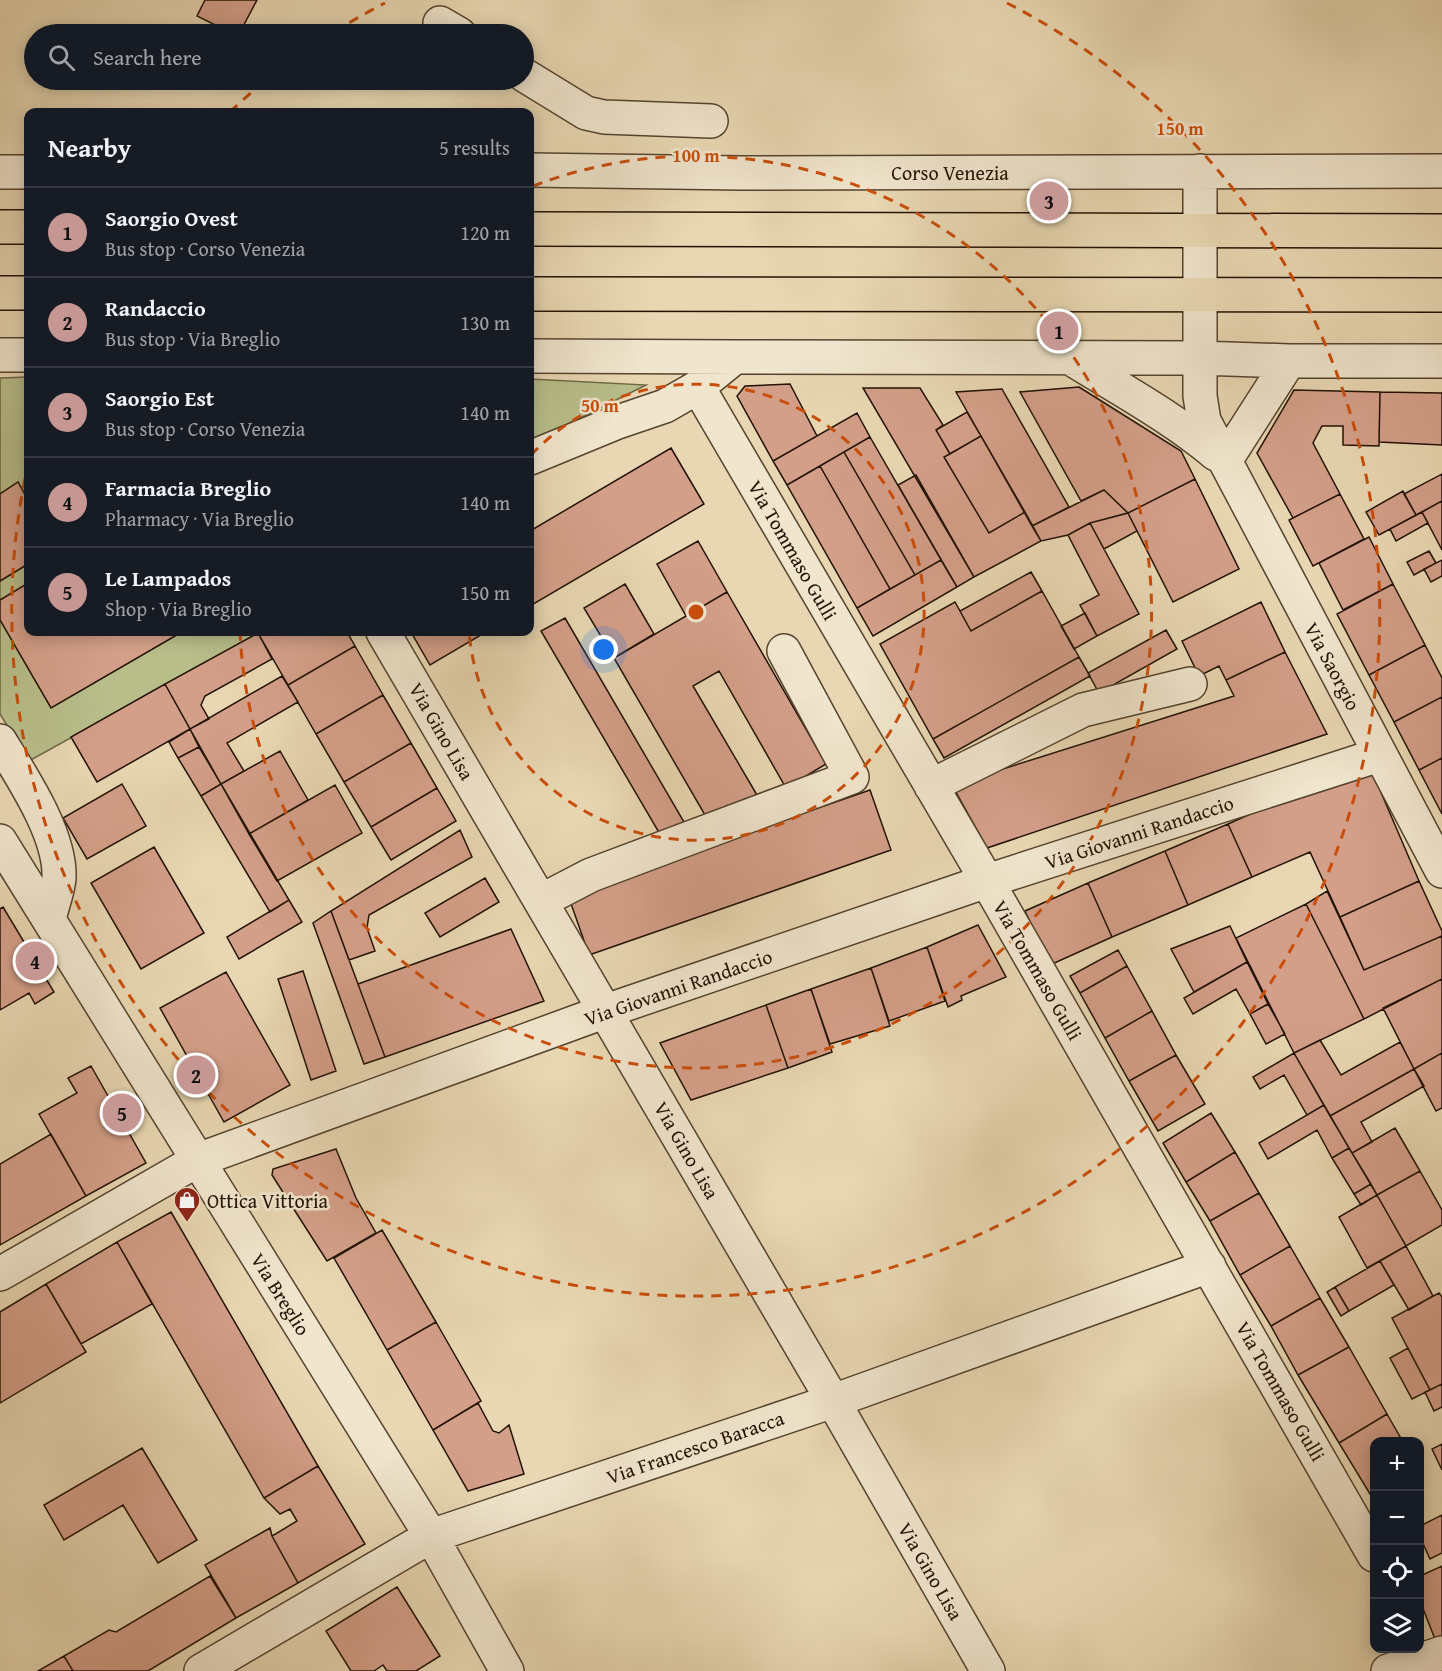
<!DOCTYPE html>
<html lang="en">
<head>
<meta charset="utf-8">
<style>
	:root { --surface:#171b24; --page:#20242c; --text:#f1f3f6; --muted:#9ea1a6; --line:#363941; --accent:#c59692 }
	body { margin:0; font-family:"Gentium Book Plus",serif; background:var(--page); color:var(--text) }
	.controls { position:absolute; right:18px; bottom:18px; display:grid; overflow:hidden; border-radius:12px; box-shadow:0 3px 15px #0003 }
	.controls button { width:54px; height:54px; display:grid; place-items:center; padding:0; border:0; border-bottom:2px solid var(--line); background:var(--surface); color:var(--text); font:30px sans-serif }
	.you { position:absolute; left:604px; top:650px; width:21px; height:21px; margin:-15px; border:4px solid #fff; border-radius:50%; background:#1a73e8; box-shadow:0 0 0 9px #1a73e833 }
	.badge { display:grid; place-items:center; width:39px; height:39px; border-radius:50%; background:var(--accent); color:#111; font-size:20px; font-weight:700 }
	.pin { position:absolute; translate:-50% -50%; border:3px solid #fff; box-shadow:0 2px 6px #0006 }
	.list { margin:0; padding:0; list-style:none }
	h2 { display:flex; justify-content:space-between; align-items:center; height:78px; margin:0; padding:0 24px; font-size:26px }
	h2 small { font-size:20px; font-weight:400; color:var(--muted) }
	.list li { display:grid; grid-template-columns:39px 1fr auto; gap:18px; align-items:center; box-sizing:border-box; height:90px; padding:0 24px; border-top:2px solid var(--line) }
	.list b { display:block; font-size:22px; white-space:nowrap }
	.list p { margin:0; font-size:20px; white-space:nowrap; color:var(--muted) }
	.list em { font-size:20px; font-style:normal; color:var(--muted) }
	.icon { flex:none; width:33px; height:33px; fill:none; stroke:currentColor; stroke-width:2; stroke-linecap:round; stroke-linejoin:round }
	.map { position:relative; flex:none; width:1442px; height:1671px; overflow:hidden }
	.search { position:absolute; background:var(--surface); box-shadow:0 3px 15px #0003; left:24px; top:24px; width:510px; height:66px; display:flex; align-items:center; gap:15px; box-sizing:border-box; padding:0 21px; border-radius:33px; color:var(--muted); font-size:22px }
	.panel { position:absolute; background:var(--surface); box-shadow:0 3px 15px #0003; left:24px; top:108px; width:510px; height:528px; border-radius:12px }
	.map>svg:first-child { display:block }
	.green { fill:#b8be8a; stroke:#6d6846; stroke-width:1.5 }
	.building { fill:#d49f89; stroke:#221203; stroke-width:1.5 }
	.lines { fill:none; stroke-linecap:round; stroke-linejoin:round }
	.minor-casing { stroke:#54432f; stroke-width:36 }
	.major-casing { stroke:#221203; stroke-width:36 }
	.minor { stroke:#f0e5cd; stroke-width:33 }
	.major { stroke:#e8d7b2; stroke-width:33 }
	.ring { fill:none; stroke:#ca4e0b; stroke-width:3; stroke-dasharray:10 8 }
	.labels { text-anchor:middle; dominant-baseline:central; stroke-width:5; stroke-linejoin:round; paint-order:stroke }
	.street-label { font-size:20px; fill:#221203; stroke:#f0e5cd }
	.poi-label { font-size:20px; fill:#221203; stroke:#f0e5cd; text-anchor:start }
	.centre { fill:#ca4e0b; stroke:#f0e5cd; stroke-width:3 }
	.ring-label { font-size:18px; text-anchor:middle; font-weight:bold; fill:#ca4e0b; stroke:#f0e5cd; stroke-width:5; stroke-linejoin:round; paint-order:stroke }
</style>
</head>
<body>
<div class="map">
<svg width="1442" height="1671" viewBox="0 0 1442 1671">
	<rect width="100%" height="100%" fill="#e8d7b2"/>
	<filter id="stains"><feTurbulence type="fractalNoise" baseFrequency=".00333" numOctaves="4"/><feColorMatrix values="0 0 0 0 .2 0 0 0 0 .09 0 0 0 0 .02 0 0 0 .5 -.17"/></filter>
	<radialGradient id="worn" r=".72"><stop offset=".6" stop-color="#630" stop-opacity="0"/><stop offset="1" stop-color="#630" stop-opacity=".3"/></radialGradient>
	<path class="green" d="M28,377V500L18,482L0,494V378Z
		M530,379L646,385L530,443Z
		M28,564V632H262L29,761L0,714V581Z"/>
	<path class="building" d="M205,0H257L239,34H233L197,16Z
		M790,384L817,436L773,461L737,396L745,386Z
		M1079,387L1181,451L1195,479L1128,513L1104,490L1081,501L1020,392Z
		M863,388H920L943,425L936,430L950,454L944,457L989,533L1025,512L1041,541L974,577Z
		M1002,389L1069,507L1032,526L956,392Z
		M1294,390L1380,392L1379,446L1343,445V426H1322L1313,443L1340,494L1293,518L1257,453Z
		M1380,392L1442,393V445L1379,442Z
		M967,412L981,436L950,454L936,430Z
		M857,413L870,437L787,485L773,461Z
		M981,436L1025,512L989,533L944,457Z
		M870,437L941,560L915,575L844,452Z
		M671,448L704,504L530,606V531Z
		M844,452L915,575L890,589L820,466Z
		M820,466L890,589L857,608L787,485Z
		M1442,474V501L1416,515L1404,494Z
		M916,475L974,577L957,587L898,485Z
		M1195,479L1239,569L1173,602L1128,513Z
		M18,482L28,500V564L0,581V494Z
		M1104,490L1128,513L1090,523L1068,535L1041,541L1032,526Z
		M1403,491L1416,515L1379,535L1366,512Z
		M1340,494L1364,539L1313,566L1289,520Z
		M1442,501V550L1422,512Z
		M1422,512L1428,523L1396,541L1390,529Z
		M1128,513L1137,531L1104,549L1090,523Z
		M1090,523L1139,614L1097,636L1080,605L1099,595L1068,535Z
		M1369,537L1393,584L1343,610L1319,563Z
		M698,541L727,592L686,616L657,564Z
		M1429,551L1436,563L1414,575L1407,562Z
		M941,560L957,587L873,636L857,608Z
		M1442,560V576L1431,582L1424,569Z
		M1031,572L1042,591L971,631L960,611Z
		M28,583V632H182L51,708L0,620V600Z
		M625,584L654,634L614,658L584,608Z
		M1393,584L1425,645L1369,675L1337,614Z
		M1042,591L1079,657L933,739L880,644L955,602L971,631Z
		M727,592L826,764L786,788L719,671L693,686L757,795L709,822L614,658Z
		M1261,602L1285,652L1226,680L1219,666L1199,676L1182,641Z
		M1085,613L1097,636L1074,649L1061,626Z
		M565,618L684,822L661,836L541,631Z
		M1166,630L1177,649L1099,693L1088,673Z
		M262,632H347L355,646L288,685L258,633Z
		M411,632H486L430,665Z
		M258,633L272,659L205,696L201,705L209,719L190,729L165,684Z
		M1425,645L1442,678V697L1394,722L1369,675Z
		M355,646L383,695L316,734L288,685Z
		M1285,652L1327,734L987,848L952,785L1234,696L1226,680Z
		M1079,657L1090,676L944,758L933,739Z
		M282,676L298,702L227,743L244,771L221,784L190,729Z
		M165,684L190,729L97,782L71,737Z
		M383,695L411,743L344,782L316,734Z
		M1442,697V758L1419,770L1394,722Z
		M190,729L199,747L178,758L169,742Z
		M411,743L437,788L371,827L344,782Z
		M199,747L221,784L201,796L178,758Z
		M280,751L308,800L249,834L221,784Z
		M1442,758V814L1419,770Z
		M1368,762L1419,881L1340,917L1310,852L1252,877L1228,824Z
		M122,784L146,826L87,859L63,818Z
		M221,784L289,900L270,912L201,796Z
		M335,785L362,833L277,881L249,834Z
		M437,788L456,821L391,860L371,827Z
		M870,790L891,850L589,955L568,895Z
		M1228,824L1252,877L1188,905L1165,851Z
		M460,830L472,857L369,915L367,928L375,951L349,960L331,911Z
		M154,847L204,933L141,969L91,883Z
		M1165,851L1188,905L1112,937L1088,883Z
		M485,878L499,902L440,937L425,913Z
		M1419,881L1442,931V936L1364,970L1340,917Z
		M1088,883L1112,937L1050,965L1025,911Z
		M1327,891L1364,970L1442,936V979L1364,1019L1306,904Z
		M289,900L302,922L239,959L227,937Z
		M1306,904L1364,1019L1294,1053L1236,938Z
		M3,907L54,992L35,1004L29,993L0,1010V909Z
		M331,911L385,1057L364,1064L313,923Z
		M978,925L1006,977L961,996L962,1000L948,1007L927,947Z
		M1230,926L1247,962L1194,992L1171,949Z
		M511,929L544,1001L385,1057L358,984Z
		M927,947L945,1001L889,1021L871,968Z
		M1118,950L1127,966L1080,993L1070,976Z
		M1247,962L1268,1004L1250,1014L1236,989L1193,1014L1184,998Z
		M1127,966L1152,1011L1105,1038L1080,993Z
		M871,968L890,1026L830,1044L811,989Z
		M303,971L336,1071L311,1080L278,979Z
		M226,972L290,1085L224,1122L160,1008Z
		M1442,979V1053L1414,1069L1383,1008Z
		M811,989L832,1052L788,1068L766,1005Z
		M1268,1004L1285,1034L1266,1044L1250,1014Z
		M766,1005L788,1068L691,1100L660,1043Z
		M1152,1011L1176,1055L1129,1081L1105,1038Z
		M1320,1040L1341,1075L1400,1042L1414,1069L1330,1116L1294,1053Z
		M1294,1053L1324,1105L1307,1115L1284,1075L1260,1089L1253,1077Z
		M1442,1053V1108L1436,1111L1414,1069Z
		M1176,1055L1205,1104L1158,1131L1129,1081Z
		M91,1066L146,1163L86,1196L39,1114L77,1093L68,1078Z
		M1414,1069L1424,1086L1361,1122L1372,1142L1352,1153L1330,1116Z
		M1324,1105L1349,1148L1332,1158L1317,1130L1268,1159L1259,1143Z
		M1211,1113L1235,1152L1186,1182L1163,1143Z
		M1395,1128L1420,1171L1377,1195L1352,1153Z
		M51,1134L86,1196L0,1245V1164Z
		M1349,1148L1371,1184L1354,1194L1332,1158Z
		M336,1149L356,1198L376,1233L327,1261L272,1175L273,1169Z
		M1235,1152L1259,1193L1210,1221L1186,1182Z
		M1420,1171L1442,1210V1225L1406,1246L1377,1195Z
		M1371,1184L1377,1195L1361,1205L1354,1194Z
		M1259,1193L1290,1246L1240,1275L1210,1221Z
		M1377,1195L1406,1246L1367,1268L1339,1217Z
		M171,1212L318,1466L264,1498L117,1242Z
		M382,1230L436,1322L387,1350L334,1258Z
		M117,1242L152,1304L81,1344L46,1284Z
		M1290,1246L1320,1298L1271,1326L1240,1275Z
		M1406,1246L1433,1296L1409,1310L1380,1261Z
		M1380,1261L1394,1285L1349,1311L1335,1287Z
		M46,1284L86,1352L0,1403V1312Z
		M1335,1287L1349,1311L1341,1316L1327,1292Z
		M1439,1293L1442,1297V1384L1430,1390L1392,1318Z
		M1320,1298L1349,1347L1298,1375L1271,1326Z
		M436,1322L481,1401L433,1430L387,1350Z
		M1349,1347L1387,1414L1339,1443L1298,1375Z
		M1408,1348L1430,1390L1412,1399L1390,1358Z
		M1442,1384V1407L1434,1411L1425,1392Z
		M478,1403L493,1431L499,1433L509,1425L524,1474L468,1491L433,1430Z
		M1387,1414L1403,1442H1374V1491L1370,1494L1339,1443Z
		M1442,1444V1470L1432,1449Z
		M142,1448L197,1540L158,1563L123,1505L64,1540L44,1505Z
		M318,1466L365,1544L298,1583L272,1536L297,1521L290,1509L280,1514L264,1498Z
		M1442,1515V1553L1430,1559L1420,1537V1526Z
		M270,1528L272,1536L298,1583L236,1618L205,1565Z
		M1442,1566V1636L1435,1639L1420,1601V1576Z
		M210,1576L236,1618L148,1671H73L64,1656L109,1630L116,1632Z
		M397,1587L440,1656L416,1671H387L383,1665L374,1671H351L326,1631Z
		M64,1656L73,1671H38Z"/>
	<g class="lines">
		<g class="minor-casing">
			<path id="minor" d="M440,23L459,34
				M524,75L586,113L604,117L711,121
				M530,170L741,173L1442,171
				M1200,171V396L1204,421L1442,871
				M0,172H28
				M0,355H28
				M530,356L735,357
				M1072,359C1120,389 1172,417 1216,454
				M698,387L987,881L1374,1555
				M530,458L615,423L665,406L698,387L735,357L1200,358L1289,361H1442
				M1225,461L1289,361
				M383,632L833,1401L988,1671
				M0,741C22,777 61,835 59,878C58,891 52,906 49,919
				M931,786L1083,710L1190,684
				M0,841L431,1536L507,1671
				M541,901L591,875L852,777L784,651
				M0,1274L198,1160L606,1011L987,881L1379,755
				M201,1671L431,1536L833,1401L1209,1266
				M1388,1671L1442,1653"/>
		</g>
		<g class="major-casing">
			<path id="major" d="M0,227H28
				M530,229L1442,231
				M0,293H28
				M530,294L1442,295"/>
		</g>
		<use href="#minor" class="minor"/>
		<use href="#major" class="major"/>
	</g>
	<g class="ring">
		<path d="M531 455A228 228 0 1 1 469 632"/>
		<path d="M533 186A456 456 0 1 1 240 632"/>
		<path d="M230 112A684 684 0 0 1 266 80M334 32A684 684 0 0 1 385 3M1007 3A684 684 0 1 1 28 464"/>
	</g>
	<defs>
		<g id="shop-pin" transform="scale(1.35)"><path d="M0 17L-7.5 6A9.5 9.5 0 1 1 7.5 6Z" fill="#8f2418" stroke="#f0e5cd"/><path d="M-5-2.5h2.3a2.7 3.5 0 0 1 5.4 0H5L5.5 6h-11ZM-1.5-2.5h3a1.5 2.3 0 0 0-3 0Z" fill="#fff"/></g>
	</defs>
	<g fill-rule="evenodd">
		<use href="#shop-pin" x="187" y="1200"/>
	</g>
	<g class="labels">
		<g class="street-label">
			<text x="950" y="172">Corso Venezia</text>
			<text transform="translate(793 550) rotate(60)">Via Tommaso Gulli</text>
			<text transform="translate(1333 666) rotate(62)">Via Saorgio</text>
			<text transform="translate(442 731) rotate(60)">Via Gino Lisa</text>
			<text transform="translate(1139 832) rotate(-18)">Via Giovanni Randaccio</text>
			<text transform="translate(1038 970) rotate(60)">Via Tommaso Gulli</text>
			<text transform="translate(678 987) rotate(-19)">Via Giovanni Randaccio</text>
			<text transform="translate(687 1150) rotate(60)">Via Gino Lisa</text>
			<text transform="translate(281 1294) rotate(58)">Via Breglio</text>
			<text transform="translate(1281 1391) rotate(60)">Via Tommaso Gulli</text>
			<text transform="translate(695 1447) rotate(-19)">Via Francesco Baracca</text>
			<text transform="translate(931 1571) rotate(60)">Via Gino Lisa</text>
		</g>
		<g class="poi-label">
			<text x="207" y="1200">Ottica Vittoria</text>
		</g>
	</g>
	<circle cx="696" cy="612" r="9" class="centre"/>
	<g class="ring-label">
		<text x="1180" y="135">150 m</text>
		<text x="696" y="162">100 m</text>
		<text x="600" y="412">50 m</text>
	</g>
	<rect width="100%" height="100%" filter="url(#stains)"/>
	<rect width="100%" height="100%" fill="url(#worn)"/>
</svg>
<div class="controls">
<button>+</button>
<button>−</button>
<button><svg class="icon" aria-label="locate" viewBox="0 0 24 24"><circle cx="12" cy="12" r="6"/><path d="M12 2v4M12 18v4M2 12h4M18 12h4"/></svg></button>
<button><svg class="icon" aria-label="layers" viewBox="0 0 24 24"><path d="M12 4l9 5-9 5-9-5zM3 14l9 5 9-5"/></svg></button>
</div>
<div class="you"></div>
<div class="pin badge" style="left:1059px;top:331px">1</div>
<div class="pin badge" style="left:196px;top:1075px">2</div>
<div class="pin badge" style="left:1049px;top:201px">3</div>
<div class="pin badge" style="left:35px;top:961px">4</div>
<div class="pin badge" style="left:122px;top:1113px">5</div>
<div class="search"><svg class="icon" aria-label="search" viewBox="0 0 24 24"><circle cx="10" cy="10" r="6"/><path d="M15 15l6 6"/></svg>Search here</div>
<section class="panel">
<h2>Nearby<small>5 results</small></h2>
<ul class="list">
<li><span class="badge">1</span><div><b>Saorgio Ovest</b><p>Bus stop · Corso Venezia</p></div><em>120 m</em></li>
<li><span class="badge">2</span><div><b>Randaccio</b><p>Bus stop · Via Breglio</p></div><em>130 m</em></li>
<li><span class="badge">3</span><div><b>Saorgio Est</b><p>Bus stop · Corso Venezia</p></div><em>140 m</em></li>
<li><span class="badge">4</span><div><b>Farmacia Breglio</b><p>Pharmacy · Via Breglio</p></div><em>140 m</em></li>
<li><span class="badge">5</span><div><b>Le Lampados</b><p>Shop · Via Breglio</p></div><em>150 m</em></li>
</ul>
</section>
</div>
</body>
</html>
